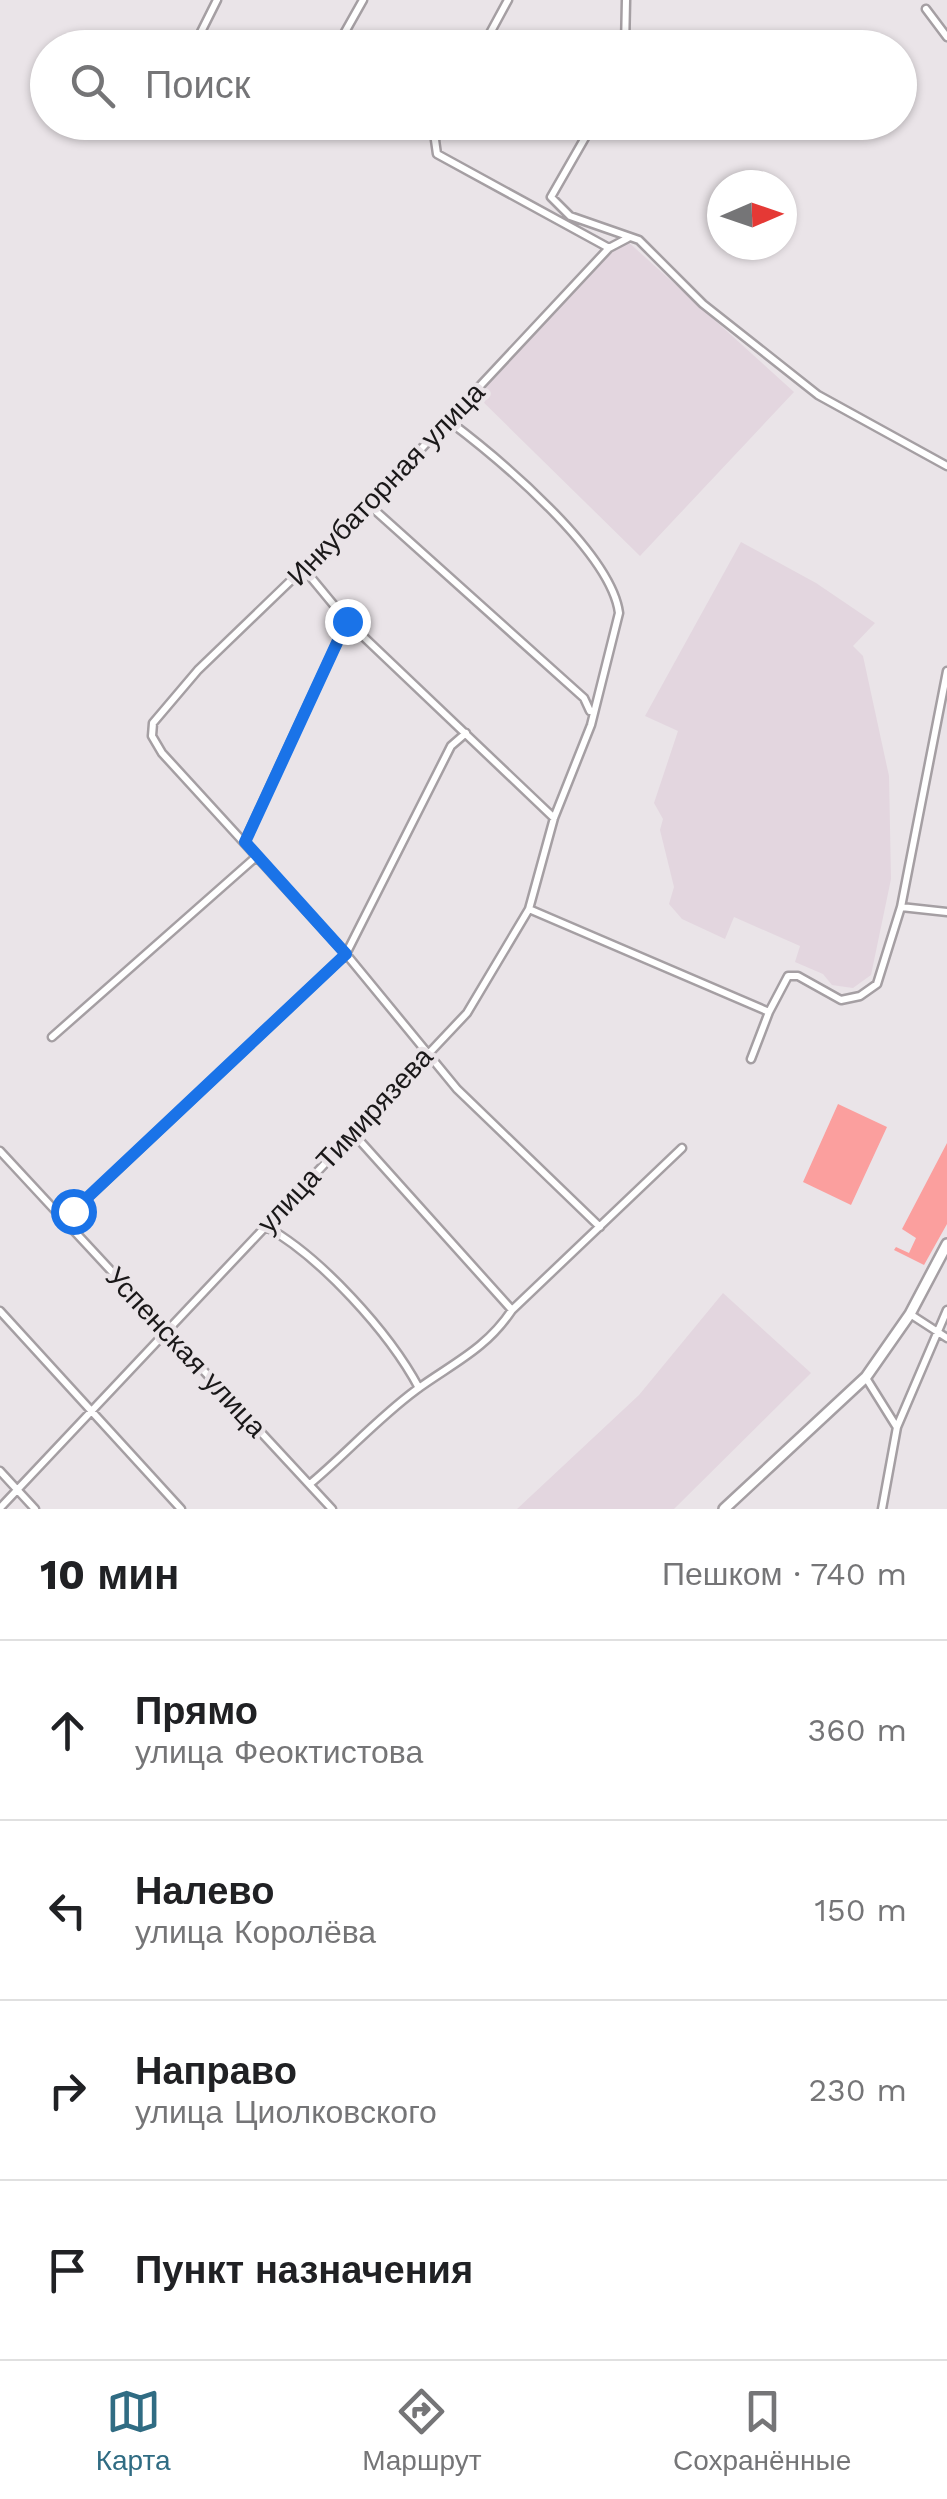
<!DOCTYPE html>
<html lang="ru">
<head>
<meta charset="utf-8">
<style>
	:root { --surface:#fff; --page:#f6f6f6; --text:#202124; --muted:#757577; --line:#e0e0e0; --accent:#306c83 }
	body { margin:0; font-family:"Work Sans",sans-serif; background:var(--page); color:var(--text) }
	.compass { position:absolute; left:707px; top:170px; width:90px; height:90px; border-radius:50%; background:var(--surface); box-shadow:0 2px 8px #0004; rotate:88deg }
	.stop { position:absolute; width:30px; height:30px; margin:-22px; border:8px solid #1a73e8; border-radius:50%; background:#fff }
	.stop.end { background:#1a73e8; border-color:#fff; box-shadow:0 2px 10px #0008 }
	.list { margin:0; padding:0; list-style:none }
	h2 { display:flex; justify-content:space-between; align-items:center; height:130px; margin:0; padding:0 40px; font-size:42px }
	h2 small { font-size:32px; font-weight:400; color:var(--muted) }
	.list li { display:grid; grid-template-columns:65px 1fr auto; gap:30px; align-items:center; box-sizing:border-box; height:180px; padding:0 40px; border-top:2px solid var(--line) }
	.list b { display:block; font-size:38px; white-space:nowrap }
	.list p { margin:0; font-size:32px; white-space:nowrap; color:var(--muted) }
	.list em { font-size:32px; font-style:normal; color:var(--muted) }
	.icon { flex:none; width:55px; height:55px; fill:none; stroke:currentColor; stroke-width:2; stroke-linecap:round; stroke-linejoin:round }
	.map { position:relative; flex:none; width:947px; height:1509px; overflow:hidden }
	.search { position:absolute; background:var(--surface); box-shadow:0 2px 8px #0004; left:30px; right:30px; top:30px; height:110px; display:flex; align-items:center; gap:25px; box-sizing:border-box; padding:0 35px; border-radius:55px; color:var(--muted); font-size:38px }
	.sheet { height:850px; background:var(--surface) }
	nav { display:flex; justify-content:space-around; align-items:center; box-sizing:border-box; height:140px; border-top:2px solid var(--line); background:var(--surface); font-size:28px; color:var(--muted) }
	nav a { display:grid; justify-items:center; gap:5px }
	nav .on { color:var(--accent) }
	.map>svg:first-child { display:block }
	.built { fill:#e3d6df }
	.green { fill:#fb9f9e }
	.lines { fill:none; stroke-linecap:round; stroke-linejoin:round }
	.street-casing { stroke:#a59fa3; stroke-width:11 }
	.primary-casing { stroke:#a59fa3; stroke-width:14 }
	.street { stroke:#fff; stroke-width:6 }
	.primary { stroke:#fff; stroke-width:9 }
	.route { stroke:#1a73e8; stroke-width:12 }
	.labels { text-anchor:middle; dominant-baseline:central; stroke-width:9; stroke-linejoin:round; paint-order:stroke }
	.street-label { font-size:28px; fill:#1a1819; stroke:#eae4e8 }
</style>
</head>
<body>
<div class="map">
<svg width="947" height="1509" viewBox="0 0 947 1509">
	<rect width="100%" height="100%" fill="#eae4e8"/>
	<path class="built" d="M625,239L794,392L640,556L475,394Z
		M741,542L816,583L875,623L853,646L863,656L889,776L891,879L871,975L853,988L832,985L823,974L795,962L800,946L734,917L725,939L682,919L669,904L674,887L660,830L663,819L654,803L678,731L645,716Z
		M723,1293L811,1373L674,1509H517L639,1395Z"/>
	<path class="green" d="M838,1104L887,1127L851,1205L803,1182Z
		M947,1143V1224L924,1265L894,1250L896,1247L909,1253L916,1238L902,1229Z"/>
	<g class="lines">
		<g class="street-casing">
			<path id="street" d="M926,9L947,37
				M193,48L217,0
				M336,48L363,0
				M482,48L508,0
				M625,48L626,0
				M442,122L435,140L437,154L609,248
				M594,122L551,197L570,216L639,240L703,304L818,395L947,466
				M369,505L584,698L590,711
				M304,569L347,621L554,818
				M245,841L347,621
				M901,907L947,912
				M529,909L769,1012L788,976H798L841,1000L860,996L877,984L901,907L947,671
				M52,1037L257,856
				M751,1059L769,1012
				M352,1132L512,1310
				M0,1151L332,1509
				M65,1219L346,954L451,746L466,733
				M265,1226C320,1256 389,1332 419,1388
				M600,1227L457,1089L346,954L162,753L152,736L153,723L198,670L363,511L609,248L628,238
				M0,1311L181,1509
				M910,1314L947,1338
				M866,1378L896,1426
				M0,1471L35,1509
				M310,1484C346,1454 378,1418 416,1390C453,1363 485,1350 512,1310L682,1148
				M0,1508L467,1013L529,909L554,818L591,725L619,613C611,552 498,458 449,421
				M882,1509L897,1427L947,1310"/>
		</g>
		<g class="primary-casing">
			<path id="primary" d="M724,1509L866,1377L910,1314L947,1244"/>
		</g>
		<use href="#street" class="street"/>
		<use href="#primary" class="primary"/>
	</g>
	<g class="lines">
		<path class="route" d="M73,1211L346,954L245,842L347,621"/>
	</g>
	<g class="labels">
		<g class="street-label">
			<text transform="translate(386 484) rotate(-46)">Инкубаторная улица</text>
			<text transform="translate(345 1140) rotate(-47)">улица Тимирязева</text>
			<text transform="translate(186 1352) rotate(47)">Успенская улица</text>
		</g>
	</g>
</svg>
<svg class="compass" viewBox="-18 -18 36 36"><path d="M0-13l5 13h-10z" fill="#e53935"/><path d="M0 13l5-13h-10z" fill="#757577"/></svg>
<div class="stop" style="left:73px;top:1211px"></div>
<div class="stop end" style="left:347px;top:621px"></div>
<div class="search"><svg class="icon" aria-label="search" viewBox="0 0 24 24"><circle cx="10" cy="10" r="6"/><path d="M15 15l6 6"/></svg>Поиск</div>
</div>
<section class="sheet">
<h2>10 мин<small>Пешком · 740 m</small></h2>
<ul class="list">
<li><svg class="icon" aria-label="ahead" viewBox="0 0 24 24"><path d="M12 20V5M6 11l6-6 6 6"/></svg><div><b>Прямо</b><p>улица Феоктистова</p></div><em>360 m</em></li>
<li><svg class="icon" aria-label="left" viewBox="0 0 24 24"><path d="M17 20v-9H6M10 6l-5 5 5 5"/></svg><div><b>Налево</b><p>улица Королёва</p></div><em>150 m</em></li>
<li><svg class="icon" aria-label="right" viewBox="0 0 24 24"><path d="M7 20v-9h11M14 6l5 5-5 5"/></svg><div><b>Направо</b><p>улица Циолковского</p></div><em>230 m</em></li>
<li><svg class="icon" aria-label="arrive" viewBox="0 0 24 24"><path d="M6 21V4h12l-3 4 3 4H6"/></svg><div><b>Пункт назначения</b></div></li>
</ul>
</section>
<nav>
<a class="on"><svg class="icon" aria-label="map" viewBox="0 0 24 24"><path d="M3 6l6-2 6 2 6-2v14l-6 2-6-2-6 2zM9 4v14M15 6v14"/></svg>Карта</a>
<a><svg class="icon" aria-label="directions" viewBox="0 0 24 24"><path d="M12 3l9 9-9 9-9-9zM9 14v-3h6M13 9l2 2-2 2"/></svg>Маршрут</a>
<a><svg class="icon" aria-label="saved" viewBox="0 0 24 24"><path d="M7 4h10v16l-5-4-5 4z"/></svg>Сохранённые</a>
</nav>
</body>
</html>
